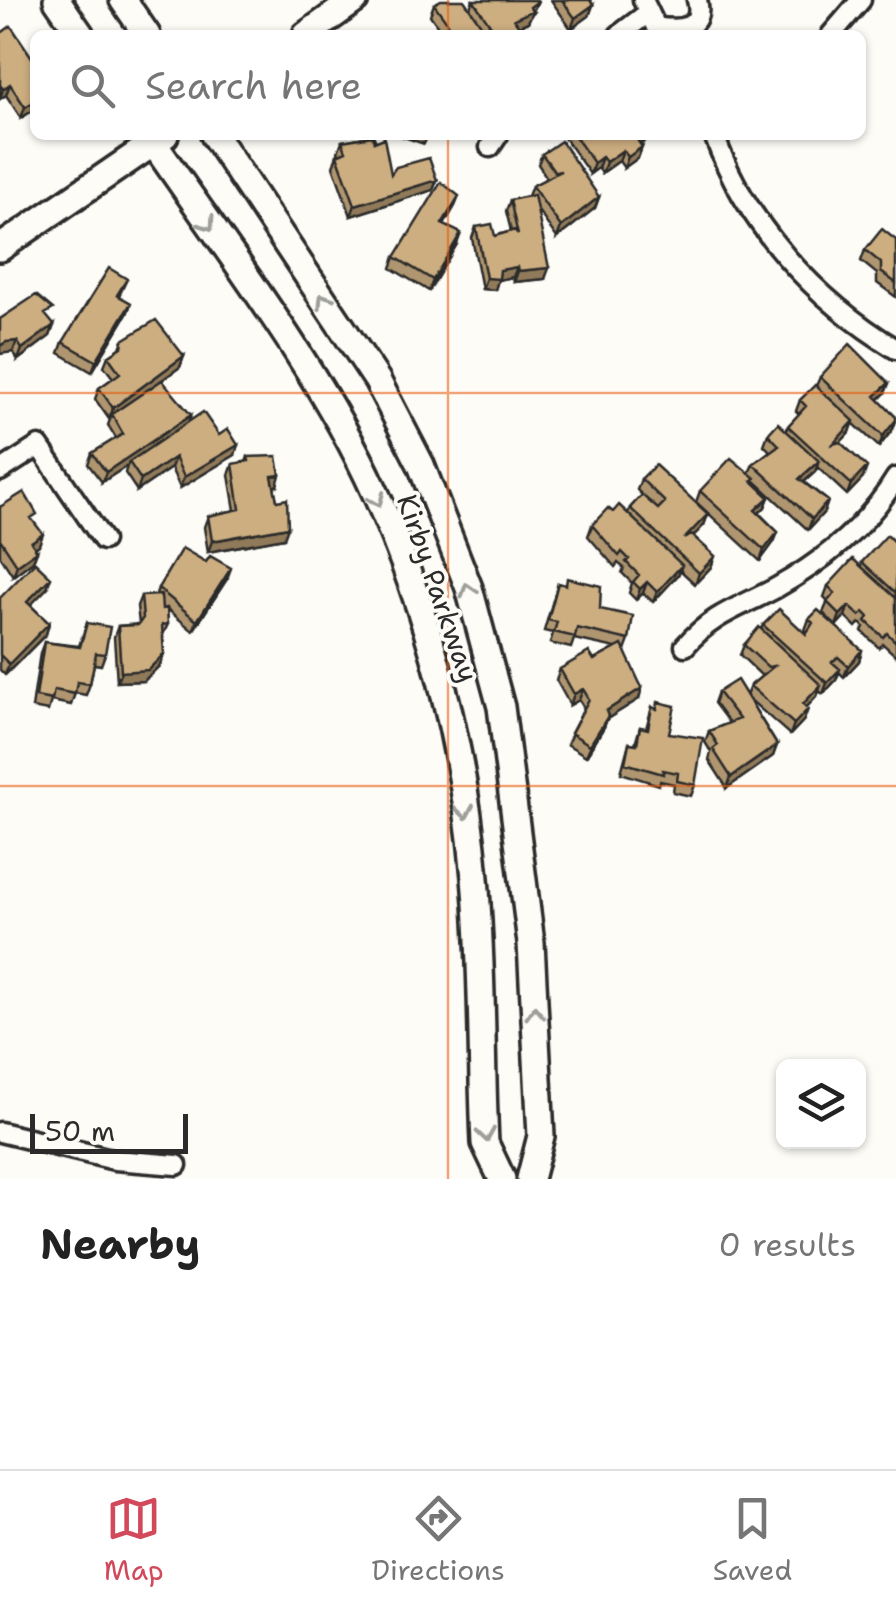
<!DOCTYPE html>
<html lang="en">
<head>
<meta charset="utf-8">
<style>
	:root { --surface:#fff; --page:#f6f6f6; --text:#222; --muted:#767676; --line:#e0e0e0; --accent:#d1495b }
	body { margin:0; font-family:"Shantell Sans",sans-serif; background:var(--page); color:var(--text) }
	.controls { position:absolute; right:30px; bottom:30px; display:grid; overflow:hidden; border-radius:15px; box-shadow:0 2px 8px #0004 }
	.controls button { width:90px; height:90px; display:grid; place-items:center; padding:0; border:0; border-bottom:2px solid var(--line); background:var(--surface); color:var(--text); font:50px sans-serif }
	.scale { position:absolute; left:30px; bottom:25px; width:158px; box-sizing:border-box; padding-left:10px; border:5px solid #2b2b2b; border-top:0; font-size:28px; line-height:35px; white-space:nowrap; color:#2b2b2b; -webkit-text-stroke:8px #fdfcf7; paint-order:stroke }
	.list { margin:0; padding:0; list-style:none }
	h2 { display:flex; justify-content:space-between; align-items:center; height:130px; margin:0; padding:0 40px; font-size:42px }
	h2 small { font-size:32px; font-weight:400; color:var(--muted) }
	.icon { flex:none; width:55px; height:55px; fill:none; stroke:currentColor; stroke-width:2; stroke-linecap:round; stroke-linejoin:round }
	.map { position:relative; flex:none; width:896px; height:1179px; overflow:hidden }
	.search { position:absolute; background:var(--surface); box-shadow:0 2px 8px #0004; left:30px; right:30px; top:30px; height:110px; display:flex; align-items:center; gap:25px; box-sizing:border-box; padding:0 35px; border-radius:15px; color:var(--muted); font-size:38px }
	.sheet { height:290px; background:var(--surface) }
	nav { display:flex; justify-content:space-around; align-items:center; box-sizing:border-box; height:140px; border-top:2px solid var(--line); background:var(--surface); font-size:28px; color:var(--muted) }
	nav a { display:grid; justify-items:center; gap:5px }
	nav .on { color:var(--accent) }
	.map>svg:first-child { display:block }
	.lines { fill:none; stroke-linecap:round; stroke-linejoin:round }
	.street-casing { stroke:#2b2b2b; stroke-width:25 }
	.secondary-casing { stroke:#2b2b2b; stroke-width:32 }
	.street { stroke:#fdfcf7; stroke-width:18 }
	.secondary { stroke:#fdfcf7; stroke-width:25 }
	.wall { fill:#b0966f; stroke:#2b2b2b; stroke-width:2.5 }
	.shaded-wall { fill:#907a5a; stroke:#2b2b2b; stroke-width:2.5 }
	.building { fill:#cdae81; stroke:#2b2b2b; stroke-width:2.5 }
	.oneway { stroke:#9e9e9b }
	.grid { fill:none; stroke:#e8590c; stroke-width:2.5; stroke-opacity:0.55 }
	.labels { text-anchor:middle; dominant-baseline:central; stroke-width:8; stroke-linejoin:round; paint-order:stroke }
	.street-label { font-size:28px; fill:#2b2b2b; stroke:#fdfcf7 }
</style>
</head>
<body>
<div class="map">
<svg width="896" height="1179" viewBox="0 0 896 1179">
	<rect width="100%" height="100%" fill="#fdfcf7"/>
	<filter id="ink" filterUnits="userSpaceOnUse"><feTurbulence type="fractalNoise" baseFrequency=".01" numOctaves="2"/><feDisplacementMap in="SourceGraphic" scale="20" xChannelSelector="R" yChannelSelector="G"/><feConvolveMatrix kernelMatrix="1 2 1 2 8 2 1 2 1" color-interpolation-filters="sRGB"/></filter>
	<g filter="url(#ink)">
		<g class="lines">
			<g class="street-casing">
				<path id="street" d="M643,0L656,27C678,31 705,30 697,0
					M619,35L649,12
					M831,35L861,0
					M714,135C746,225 815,300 896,349
					M490,147L498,135
					M0,471L39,446L103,540
					M685,646C714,613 739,608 776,588C824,561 867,526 896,478
					M0,1132L115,1160L177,1165"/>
			</g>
			<g class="secondary-casing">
				<path id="secondary" d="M57,0L81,35
					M123,0L147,35
					M306,35L355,0
					M148,135C224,247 320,370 375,492C429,613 464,746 475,878C483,966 481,1055 485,1143L502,1179
					M214,135L377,380L421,465L469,588L501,707L531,943L541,1136L530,1179
					M0,248L165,135"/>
			</g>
			<use href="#street" class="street"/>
			<use href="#secondary" class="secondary"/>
		</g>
		<path class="wall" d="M473,0L534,12L531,14L528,22L518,26L525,35H444L430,15L434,4L470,8Z
			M551,0H590L593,5L589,16L571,29Z
			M0,34L35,109L21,118L6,95L0,99Z
			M367,135H373L391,174L437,180L433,190L351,216L333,166L337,155L339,154L338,152L342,141L370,136Z
			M398,135H428L424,144Z
			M562,135H652L641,144L642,147L638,158L624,168L619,161L602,173L598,168L590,174Z
			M542,154L599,197L595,208L557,238L536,208L545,279L514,282L513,277L498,280L495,290L482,289L472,238L476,227L495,236L511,231L506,211L510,200L528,196L532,186L547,178L538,164Z
			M459,196L455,206L444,225L457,244L429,291L391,268L395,257Z
			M896,240V297L877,283V274L861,261L865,250Z
			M127,279L119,296L131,303L127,314L92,372L59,353L63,342Z
			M0,319L49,320L54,325L50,336L18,360L13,352L2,353Z
			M123,340L184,356L180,367L156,384L188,422L219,435L235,455L180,488L171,468L137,491L125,473L127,466L102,482L88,464L92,453L116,438L108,425L111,417L109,419L95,399L99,388L113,378L104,366L108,356L120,348Z
			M820,377L889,383L885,393L878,400L896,417V421L893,429L879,447L853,423L850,432L840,442L863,478L847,495L817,467L815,472L804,482L828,501L824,512L808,530L754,480L753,482L769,497L765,507L759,513L778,532L774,542L760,561L696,502L700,491L749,473L753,464L770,451L764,445L768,434L786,431L788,426L799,414L796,411L800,400L816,386Z
			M248,457L277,486H274L284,538L208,552L204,527L208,516L235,510L229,475L233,464L246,462Z
			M641,479L708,514L704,525L693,536L715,556L711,567L695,584L680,570L678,575L653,602L643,593L636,600L629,593L632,583L622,573L624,568L618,563L615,567L588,536L592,525L613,512L628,513L630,508L642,495L637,490Z
			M0,507L34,522L39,545L35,548L37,551L33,561L13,576L0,556Z
			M896,544V656L883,644L879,648L862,631L864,627L860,623L856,627L845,616L836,626L823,613L828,601L824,597L828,586L861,566L862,562Z
			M227,579L193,631L167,609L168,624L163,635L164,654L160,665L144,681L117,682L114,637L118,626L139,624L137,606L141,596L156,595L158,588Z
			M558,583L600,609L629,640L625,651L639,699L607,719L604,727L586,756L567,744L584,708L579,700L570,705L556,680L560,669L594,660L616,648L574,639L571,648L550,643L553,633L544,631Z
			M47,588L30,605L49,623L46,634L5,675L0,670V598Z
			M809,619L862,650L859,661L844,677L839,672L836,680L823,694L819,691L817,696L806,708L804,720L790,735L748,698L777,745L773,756L727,788L709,760L711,752L705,742L709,731L729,723L714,703L718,692L746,696L750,686L762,676L740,655L744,645L761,630L763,625L806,634L807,632L805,630Z
			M87,623L105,654L101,665L94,664L90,684L86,695L75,693L71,705L51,701L48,711L32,708L40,653L44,642L79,646Z
			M652,707L669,733L695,785L691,796L673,792L674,784L660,781L659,785L621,773L629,743L635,744L640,727L646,728Z"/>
		<path class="shaded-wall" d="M538,1L528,22L510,30L514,19Z
			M593,5L589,16L571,29L575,18Z
			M10,84L6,95L0,99L3,89Z
			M35,101V109L21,118L25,107Z
			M643,135H652L636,148L640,137Z
			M642,147L638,158L624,168L628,157Z
			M623,150L619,161L602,173L606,162Z
			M602,157L598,168L590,174L594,163Z
			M437,180L433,190L351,216L355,205Z
			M459,196L455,206L438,234L442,224Z
			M599,197L595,208L557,238L561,227Z
			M461,233L457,244L429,291L433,280Z
			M517,267L513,277L498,280L495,290L482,289L486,278L500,270Z
			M549,268L545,279L514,282L518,271Z
			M131,303L127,314L92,372L96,361Z
			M54,325L50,336L18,360L22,349Z
			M17,341L13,352L0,354V346L6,342Z
			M184,356L180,367L113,416L112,414L109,419L113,408Z
			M889,383L885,393L871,407L875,396Z
			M191,415L187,425L129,462L127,466L102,482L106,472Z
			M896,420L893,429L879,447L883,436Z
			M854,421L850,432L829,455L833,444Z
			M238,445L235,455L180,488L184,477Z
			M175,457L171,468L137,491L141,480Z
			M819,461L815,472L795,490L799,479Z
			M867,467L863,478L847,495L851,484Z
			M280,475L277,486L268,487L272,476Z
			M769,497L765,507L751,521L755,510Z
			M828,501L824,512L808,530L812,519Z
			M708,514L704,525L680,550L684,539Z
			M288,527L284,538L208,552L212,541Z
			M778,532L774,542L760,561L764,550Z
			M43,534L39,545L27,553L31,542Z
			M37,551L33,561L13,576L17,565Z
			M715,556L711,567L695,584L699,573Z
			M682,565L678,575L653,602L657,592Z
			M231,568L227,579L193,631L197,621Z
			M51,577L47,588L23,613L27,602Z
			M647,582L643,593L636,600L640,589Z
			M849,606L845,616L836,626L840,615Z
			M49,623L46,634L5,675L9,664Z
			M862,650L859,661L844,677L848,666Z
			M164,654L160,665L144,681L117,682L121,672Z
			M840,669L836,680L823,694L827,683Z
			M821,685L817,696L799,715L803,704Z
			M642,688L639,699L607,719L604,727L586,756L606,711Z
			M583,689L579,700L570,705L574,694Z
			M808,709L804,720L790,735L794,724Z
			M777,745L773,756L727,788L731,777Z"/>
		<path class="building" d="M441,0H464L488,35H445L452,29L434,4Z
			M473,0H537L538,1L530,7L532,11L514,19L525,35H497Z
			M562,0H590L593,5L575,18Z
			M11,26L35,62V68L32,70L35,75V101L25,107L10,84L3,89L0,85V34Z
			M574,135H634L642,147L628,157L623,150L606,162L602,157L594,163Z
			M372,136L374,142L384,138L391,174L396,167L429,158L437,180L355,205L337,155L346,151L342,141Z
			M561,141L599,197L561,227L532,186L561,171L555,172L542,154Z
			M441,182L459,196L442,224L461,233L433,280L395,257Z
			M534,195L549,268L518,271L517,267L500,270L499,279L486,278L476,227L492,224L495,236L515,230L518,235L510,200Z
			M882,229L896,240V283L881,272V263L865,250Z
			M109,268L127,279L117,295L131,303L96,361L63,342Z
			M36,295L53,309L45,314L54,325L22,349L17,341L6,342L0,346V319Z
			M156,320L184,356L113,408L99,388L120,373L108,356L122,347L123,340Z
			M850,344L889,383L875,396L896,417V420L883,436L820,377Z
			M162,380L191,415L106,472L92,453L123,434L112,414Z
			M815,385L854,421L833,444L840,442L867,467L851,484L788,426L806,406L800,400Z
			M203,412L219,435L228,429L238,445L184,477L175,457L141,480L129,462Z
			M778,423L819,461L799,479L828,501L812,519L753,464L779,445L768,434Z
			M277,456L280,475L272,476L277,501L287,499L288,527L212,541L208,516L240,509L233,464L249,461L248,457Z
			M731,458L755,478L752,481L769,497L755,510L778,532L764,550L700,491Z
			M655,465L708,514L684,539L692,535L715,556L699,573L630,508L642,495L658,509L665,502L641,479Z
			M24,492L37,514L31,518L43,534L31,542L37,551L17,565L0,539V507Z
			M619,505L682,565L657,592L647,582L640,589L633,582L639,575L626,562L629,559L622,552L619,556L592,525L608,508L613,512Z
			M887,535L896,544V593L862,562Z
			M182,548L206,562L210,556L231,568L197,621L158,588Z
			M853,559L896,598V642L887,633L883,637L866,621L869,617L864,612L860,616L849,606L840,615L827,602L835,593L828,586Z
			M35,562L51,577L27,602L49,623L9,664L0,655V598Z
			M567,578L601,586L600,609L633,616L629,640L577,628L575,637L554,632L557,622L548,620L558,583L566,585Z
			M161,595L162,609L167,608L168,624L162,625L164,654L148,670L121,672L118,626L138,625L143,618L141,596Z
			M779,609L806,634L813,623L809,619L818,610L862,650L848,666L838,657L832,662L840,669L827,683L763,625Z
			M87,623L110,627L105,654L96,653L90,684L77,682L75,694L54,690L52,700L36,697L44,642L80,647Z
			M759,627L821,685L803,704L808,709L794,724L750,686L774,666L768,667L744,645Z
			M622,645L642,688L606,711L608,716L590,745L571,733L589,699L583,689L574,694L560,669L589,652L594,660Z
			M737,680L777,745L731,777L713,749L718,745L709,731L739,719L718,692Z
			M658,702L675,706L669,733L703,738L695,785L677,781L678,773L663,770V774L625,763L629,743L637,744L640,727L648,729L652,707L657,709Z"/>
		<defs><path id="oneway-chevron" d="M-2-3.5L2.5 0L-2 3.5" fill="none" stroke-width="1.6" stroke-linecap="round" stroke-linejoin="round" transform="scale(2.5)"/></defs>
		<g class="oneway">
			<use href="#oneway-chevron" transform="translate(208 224) rotate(56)"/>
			<use href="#oneway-chevron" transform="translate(324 300) rotate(-123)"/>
			<use href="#oneway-chevron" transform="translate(377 500) rotate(68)"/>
			<use href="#oneway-chevron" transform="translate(468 590) rotate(-108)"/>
			<use href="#oneway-chevron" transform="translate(465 812) rotate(81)"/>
			<use href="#oneway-chevron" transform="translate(535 1013) rotate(-93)"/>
			<use href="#oneway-chevron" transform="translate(486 1135) rotate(81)"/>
		</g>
	</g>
	<path class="grid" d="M448,0V35M448,135V1179M0,393H896M0,786H896"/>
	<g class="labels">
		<g class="street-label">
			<text transform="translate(438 588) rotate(71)">Kirby Parkway</text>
		</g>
	</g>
</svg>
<div class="controls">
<button><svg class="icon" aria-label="layers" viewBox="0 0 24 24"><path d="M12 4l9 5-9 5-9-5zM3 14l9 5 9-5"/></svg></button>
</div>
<div class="scale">50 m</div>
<div class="search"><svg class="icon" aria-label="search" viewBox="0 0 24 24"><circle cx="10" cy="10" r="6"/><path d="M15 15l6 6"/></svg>Search here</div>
</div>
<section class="sheet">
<h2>Nearby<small>0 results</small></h2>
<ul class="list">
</ul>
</section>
<nav>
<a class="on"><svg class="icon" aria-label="map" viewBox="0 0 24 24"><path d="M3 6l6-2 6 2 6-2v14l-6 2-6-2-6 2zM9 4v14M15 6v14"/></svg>Map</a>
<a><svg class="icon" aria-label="directions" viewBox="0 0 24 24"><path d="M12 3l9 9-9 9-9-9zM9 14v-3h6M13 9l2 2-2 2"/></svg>Directions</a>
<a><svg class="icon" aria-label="saved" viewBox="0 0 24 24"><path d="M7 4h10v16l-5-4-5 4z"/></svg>Saved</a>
</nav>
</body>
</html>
